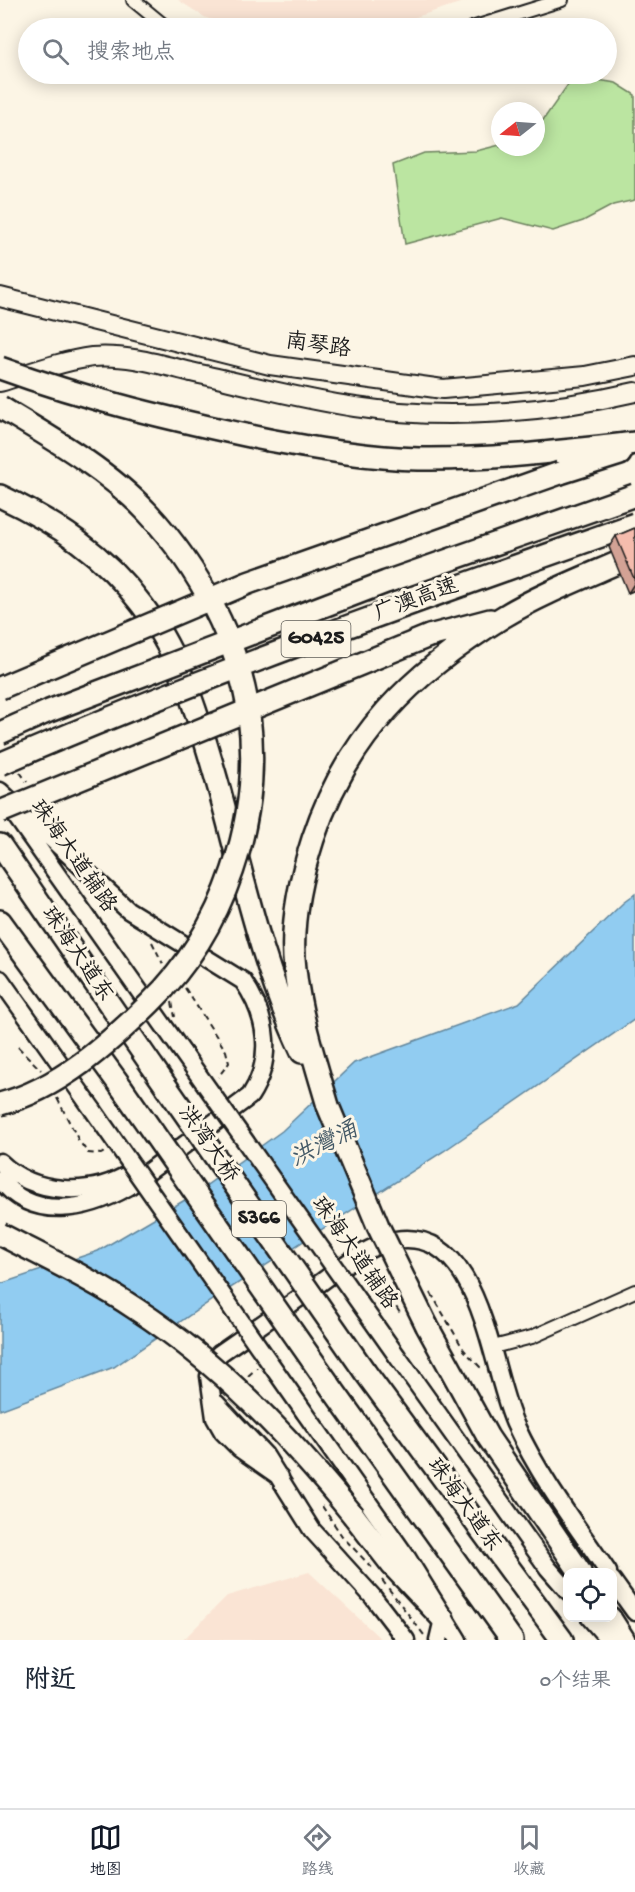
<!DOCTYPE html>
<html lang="zh">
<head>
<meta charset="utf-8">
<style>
	:root { --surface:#fff; --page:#f2f2f3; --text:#1f2937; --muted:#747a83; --line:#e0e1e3; --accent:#111827 }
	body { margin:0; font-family:"Gochi Hand","LXGW WenKai TC",sans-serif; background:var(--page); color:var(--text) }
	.controls { position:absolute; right:18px; bottom:18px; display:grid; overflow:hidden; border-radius:12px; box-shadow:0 3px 15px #0003 }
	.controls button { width:54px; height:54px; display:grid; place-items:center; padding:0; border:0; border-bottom:2px solid var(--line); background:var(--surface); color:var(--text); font:30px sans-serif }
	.compass { position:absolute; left:491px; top:102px; width:54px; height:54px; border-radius:50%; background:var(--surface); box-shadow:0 3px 15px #0003; rotate:253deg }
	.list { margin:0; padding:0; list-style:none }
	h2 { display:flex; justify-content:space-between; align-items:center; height:78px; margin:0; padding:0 24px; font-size:26px }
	h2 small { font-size:20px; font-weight:400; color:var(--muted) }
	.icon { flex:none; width:33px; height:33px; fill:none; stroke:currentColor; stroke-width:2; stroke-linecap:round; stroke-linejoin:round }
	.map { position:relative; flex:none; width:635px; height:1640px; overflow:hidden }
	.search { position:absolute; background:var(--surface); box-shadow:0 3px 15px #0003; left:18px; right:18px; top:18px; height:66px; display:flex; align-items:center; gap:15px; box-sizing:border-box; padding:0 21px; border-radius:33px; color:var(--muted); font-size:22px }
	.sheet { height:168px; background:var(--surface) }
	nav { display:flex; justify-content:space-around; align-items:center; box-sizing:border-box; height:84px; border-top:2px solid var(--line); background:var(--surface); font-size:16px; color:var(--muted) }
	nav a { display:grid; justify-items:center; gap:3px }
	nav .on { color:var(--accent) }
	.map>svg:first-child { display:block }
	.built { fill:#fae4d4 }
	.green { fill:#bbe5a1; stroke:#6c805e; stroke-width:1.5 }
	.water { fill:#91ccf1; stroke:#62869c; stroke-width:1.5 }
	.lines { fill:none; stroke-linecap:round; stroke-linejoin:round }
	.street-casing { stroke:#1c1c1c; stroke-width:16 }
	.secondary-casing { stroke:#1c1c1c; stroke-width:21 }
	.primary-casing { stroke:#1c1c1c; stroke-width:22 }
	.highway-casing { stroke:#1c1c1c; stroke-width:26 }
	.path { stroke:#1c1c1c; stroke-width:2; stroke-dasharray:6 4.5; stroke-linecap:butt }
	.street { stroke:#fcf5e5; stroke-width:12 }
	.secondary { stroke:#fcf5e5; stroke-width:16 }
	.primary { stroke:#fcf5e5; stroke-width:18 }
	.highway { stroke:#fcf5e5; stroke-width:21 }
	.secondary-bridge-casing { stroke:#1c1c1c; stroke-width:21; stroke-linecap:butt }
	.highway-bridge-casing { stroke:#1c1c1c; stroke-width:26; stroke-linecap:butt }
	.secondary-bridge { stroke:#fcf5e5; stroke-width:16 }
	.highway-bridge { stroke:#fcf5e5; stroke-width:21 }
	.wall { fill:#d3a295; stroke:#1c1c1c; stroke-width:1.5 }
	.shaded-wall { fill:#ac8479; stroke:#1c1c1c; stroke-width:1.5 }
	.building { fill:#f5bcad; stroke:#1c1c1c; stroke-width:1.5 }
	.labels { text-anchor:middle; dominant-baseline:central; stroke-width:6; stroke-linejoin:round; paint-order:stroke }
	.shield { fill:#fcf5e5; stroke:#5f5d58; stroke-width:1.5 }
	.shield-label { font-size:21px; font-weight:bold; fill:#1c1c1c }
	.street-label { font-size:22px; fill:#1c1c1c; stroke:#fcf5e5 }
	.water-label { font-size:24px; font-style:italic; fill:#455a67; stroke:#fcf5e5 }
</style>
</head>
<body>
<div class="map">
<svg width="635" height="1640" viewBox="0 0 635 1640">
	<rect width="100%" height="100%" fill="#fcf5e5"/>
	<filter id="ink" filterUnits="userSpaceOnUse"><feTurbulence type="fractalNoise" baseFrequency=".0167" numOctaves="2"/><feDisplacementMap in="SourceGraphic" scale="12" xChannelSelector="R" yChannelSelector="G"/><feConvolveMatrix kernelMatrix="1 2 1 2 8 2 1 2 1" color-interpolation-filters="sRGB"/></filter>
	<g filter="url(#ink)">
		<path class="built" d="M178,0H469L382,28H239L206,18Z
			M309,1572L382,1640H183L227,1596Z"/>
		<path class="green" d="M574,76L616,83L635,95V200L613,205L583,221L553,231L502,218L405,244L393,165L424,153L476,151L500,145V147H536V130Z"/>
		<path class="water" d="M635,894V1019L444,1151L218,1296L114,1367L0,1410V1284L98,1251L190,1197L282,1131L354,1063L519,1003L623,903Z"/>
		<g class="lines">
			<g class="street-casing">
				<path id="street" d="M133,0L167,28
					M472,28L562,0
					M493,1347L532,1337L635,1291"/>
			</g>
			<g class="secondary-casing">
				<path id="secondary" d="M0,791L128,910L243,981C268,1017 274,1059 250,1096L128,1187C88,1210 32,1222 0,1179
					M15,815L183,1053
					M0,979L93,1110
					M0,1162C34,1195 91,1197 130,1173
					M397,1356L548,1568L568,1591
					M216,1403L265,1455L312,1530L373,1597L406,1640
					M305,1413L406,1556L458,1640
					M280,1477L240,1449L223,1432L215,1418L209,1376L219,1354C252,1331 284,1309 316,1286C340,1269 365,1246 395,1240C483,1225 490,1373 516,1426C540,1478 576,1525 608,1572
					M612,1580L635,1612
					M590,1618L609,1640
					M438,1640L443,1619"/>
			</g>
			<g class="primary-casing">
				<path id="primary" d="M0,297L270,365L443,389L585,376L635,366
					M0,382C30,373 61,361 92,357C125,354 159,364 191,372C245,384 300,399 355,407C447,421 545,413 635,392"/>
			</g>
			<g class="highway-casing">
				<path id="highway" d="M269,440C318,449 369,458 419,459C492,460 563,451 635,443
					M560,473L620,454
					M0,496C57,523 104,554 142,605C183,659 202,728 220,792C243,877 264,973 302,1052
					M429,636L490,620
					M0,845L152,1066
					M0,921L122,1088
					M328,1106C315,1061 300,1016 295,969C290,927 300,879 313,839C347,736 412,673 503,617C542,593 593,574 635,555
					M427,1326L488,1437L580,1572
					M365,1372L562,1640
					M333,1390L512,1640
					M354,1516L392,1565L443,1619
					M610,1618L624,1640"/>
			</g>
			<path class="path" d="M20,772L27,782
				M46,809L53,819
				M152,942L163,964
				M185,988L226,1051L229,1063L218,1077
				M172,1002L175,1017
				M18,1047L41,1070
				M57,1098L79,1141L88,1153L101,1154L106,1151
				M379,1281L402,1316
				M366,1290L384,1278
				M431,1293L464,1350L480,1367L484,1368
				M248,1376L257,1368
				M322,1506L342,1536L373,1569
				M382,1580L424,1635"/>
			<use href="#street" class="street"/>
			<use href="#secondary" class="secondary"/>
			<use href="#primary" class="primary"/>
			<use href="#highway" class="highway"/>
			<g class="secondary-bridge-casing">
				<path id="secondary-bridge" d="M183,1053L397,1356
					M93,1110L305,1413"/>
			</g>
			<g class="highway-bridge-casing">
				<path id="highway-bridge" d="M0,368C88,400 177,421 269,440
					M0,407C50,437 108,470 148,513C198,567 239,642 249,715C262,819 225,930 150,1003C108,1044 59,1089 0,1104
					M0,688L248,583L560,473
					M0,733L49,711L386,582L635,495
					M0,764C208,674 422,599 635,524
					M0,812L429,636
					M152,1066L365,1372
					M122,1088L333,1390
					M328,1106L378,1226L427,1326
					M0,1234C46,1258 93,1280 136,1309C221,1364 291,1439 354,1516"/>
			</g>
			<use href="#secondary-bridge" class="secondary-bridge"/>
			<use href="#highway-bridge" class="highway-bridge"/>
		</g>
		<path class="wall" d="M635,528V590L628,593L609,547L616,536Z"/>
		<path class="shaded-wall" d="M635,582V590L628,593Z"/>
		<path class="building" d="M635,528V581L616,536Z"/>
	</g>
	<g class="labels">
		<g class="shield">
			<rect x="281.5" y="621" width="69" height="36" rx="4.5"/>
			<rect x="232" y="1201" width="54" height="36" rx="4.5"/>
		</g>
		<g class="shield-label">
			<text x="316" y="639">G0425</text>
			<text x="259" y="1219">S366</text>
		</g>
		<g class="street-label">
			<text transform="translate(318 347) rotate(8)">南琴路</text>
			<text transform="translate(417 601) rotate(-20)">广澳高速</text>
			<text transform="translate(72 857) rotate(55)">珠海大道辅路</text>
			<text transform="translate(76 955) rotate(56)">珠海大道东</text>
			<text transform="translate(207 1145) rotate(55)">洪湾大桥</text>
			<text transform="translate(353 1254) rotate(55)">珠海大道辅路</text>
			<text transform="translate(463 1506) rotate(54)">珠海大道东</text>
		</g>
		<g class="water-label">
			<text transform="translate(325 1146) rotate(-27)">洪灣涌</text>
		</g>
	</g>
</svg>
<div class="controls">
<button><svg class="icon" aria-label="locate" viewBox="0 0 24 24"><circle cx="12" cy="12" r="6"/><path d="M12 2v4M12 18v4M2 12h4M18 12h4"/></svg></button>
</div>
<svg class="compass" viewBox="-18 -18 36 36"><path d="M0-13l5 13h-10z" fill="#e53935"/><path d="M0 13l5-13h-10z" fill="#747a83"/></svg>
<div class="search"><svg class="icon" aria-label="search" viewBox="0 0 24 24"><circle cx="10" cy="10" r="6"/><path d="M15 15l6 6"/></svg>搜索地点</div>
</div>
<section class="sheet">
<h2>附近<small>0个结果</small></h2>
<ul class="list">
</ul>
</section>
<nav>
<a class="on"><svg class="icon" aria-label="map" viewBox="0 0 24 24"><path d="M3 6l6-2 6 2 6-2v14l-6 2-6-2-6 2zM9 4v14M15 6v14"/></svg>地图</a>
<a><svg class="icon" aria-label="directions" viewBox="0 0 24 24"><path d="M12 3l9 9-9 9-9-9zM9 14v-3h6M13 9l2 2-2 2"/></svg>路线</a>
<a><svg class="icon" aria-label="saved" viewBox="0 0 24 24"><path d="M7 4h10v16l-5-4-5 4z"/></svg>收藏</a>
</nav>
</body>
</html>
